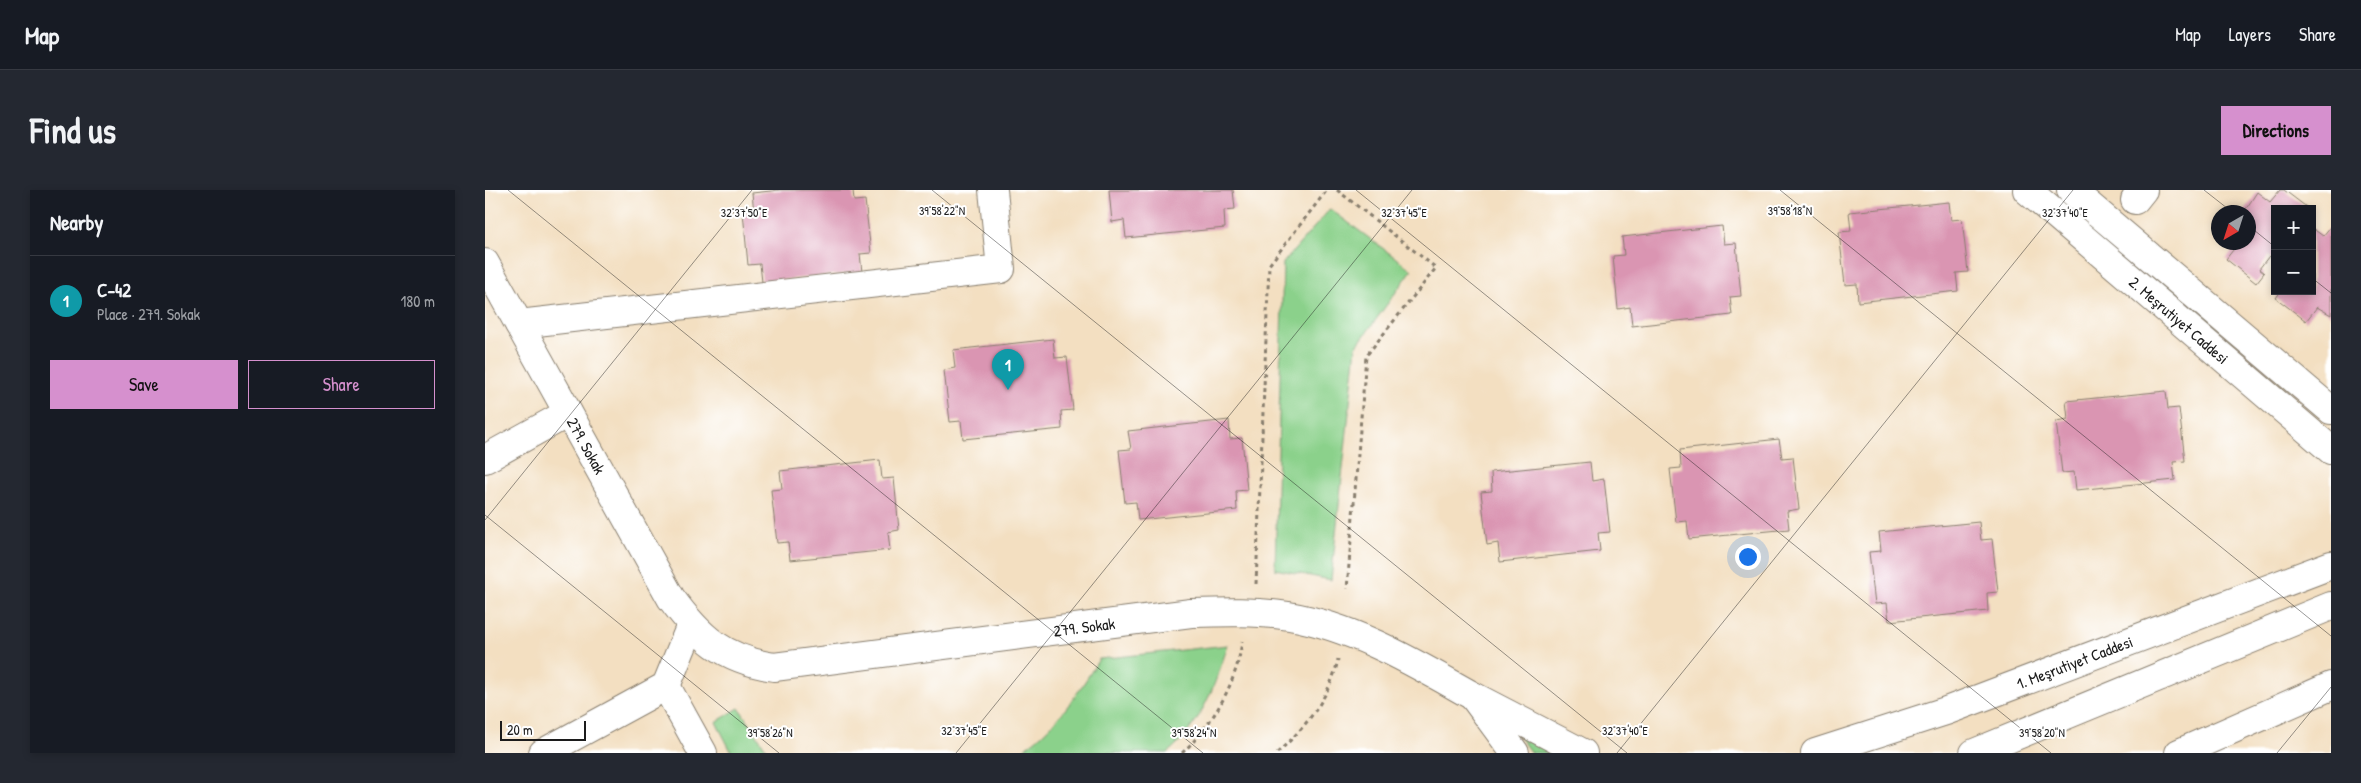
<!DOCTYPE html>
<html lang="en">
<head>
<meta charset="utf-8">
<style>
	:root { --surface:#171b24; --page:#242831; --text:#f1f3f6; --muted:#9ea1a6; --line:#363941; --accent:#d690ce }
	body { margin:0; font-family:"Patrick Hand",sans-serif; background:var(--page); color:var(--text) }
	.controls { position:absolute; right:15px; top:15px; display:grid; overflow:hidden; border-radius:0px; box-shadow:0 2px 8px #0003 }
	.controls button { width:45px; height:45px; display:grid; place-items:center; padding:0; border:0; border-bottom:1px solid var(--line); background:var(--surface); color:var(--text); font:25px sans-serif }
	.compass { position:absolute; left:1726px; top:15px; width:45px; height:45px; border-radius:50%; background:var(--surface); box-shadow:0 2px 8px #0003; rotate:219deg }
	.scale { position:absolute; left:15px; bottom:12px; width:86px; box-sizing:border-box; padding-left:5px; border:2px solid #1c1c1c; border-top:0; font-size:14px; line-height:18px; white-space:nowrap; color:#1c1c1c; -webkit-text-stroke:4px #fff; paint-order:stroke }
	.you { position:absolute; left:1262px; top:366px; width:18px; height:18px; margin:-12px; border:4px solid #fff; border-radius:50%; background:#1a73e8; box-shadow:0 0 0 8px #1a73e833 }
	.badge { display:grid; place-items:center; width:32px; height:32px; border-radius:50%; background:var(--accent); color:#fff; font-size:16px; font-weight:700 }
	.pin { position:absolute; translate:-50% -41px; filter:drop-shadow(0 1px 2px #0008) }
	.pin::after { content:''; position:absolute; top:26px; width:18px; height:15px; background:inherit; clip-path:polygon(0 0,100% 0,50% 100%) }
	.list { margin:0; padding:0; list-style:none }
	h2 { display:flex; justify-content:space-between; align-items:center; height:65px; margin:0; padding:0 20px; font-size:21px }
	h2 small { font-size:16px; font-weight:400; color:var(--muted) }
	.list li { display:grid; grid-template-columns:32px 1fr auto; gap:15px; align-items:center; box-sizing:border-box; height:90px; padding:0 20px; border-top:1px solid var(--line) }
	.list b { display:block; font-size:19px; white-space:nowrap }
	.list p { margin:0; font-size:16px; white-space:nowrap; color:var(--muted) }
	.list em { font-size:16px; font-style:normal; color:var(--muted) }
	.actions { display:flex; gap:10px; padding:15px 20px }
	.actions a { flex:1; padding:11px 0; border:1px solid var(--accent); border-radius:0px; text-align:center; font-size:18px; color:var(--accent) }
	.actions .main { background:var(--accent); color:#111 }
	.map { position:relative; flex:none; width:1846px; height:563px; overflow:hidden; border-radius:0px }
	header { display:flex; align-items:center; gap:30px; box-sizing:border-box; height:70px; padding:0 25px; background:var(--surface); border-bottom:1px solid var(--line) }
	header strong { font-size:24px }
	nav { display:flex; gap:28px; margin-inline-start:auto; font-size:18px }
	.intro { display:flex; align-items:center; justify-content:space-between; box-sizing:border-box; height:120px; padding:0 30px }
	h1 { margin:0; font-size:35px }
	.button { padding:12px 22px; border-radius:0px; background:var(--accent); color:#111; font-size:18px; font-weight:700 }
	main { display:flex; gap:30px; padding:0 30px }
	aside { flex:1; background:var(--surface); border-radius:0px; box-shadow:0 2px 8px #0003 }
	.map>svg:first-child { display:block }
	.green { fill:#8bd18b; stroke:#547654 }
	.building { fill:#da95b2 }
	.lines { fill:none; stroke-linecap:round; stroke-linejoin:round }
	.minor-casing { stroke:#887e6e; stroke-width:30 }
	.secondary-casing { stroke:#887e6e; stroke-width:30 }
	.path { stroke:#887e6e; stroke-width:3; stroke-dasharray:4 4; stroke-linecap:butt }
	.minor { stroke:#fff; stroke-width:28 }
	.secondary { stroke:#fff; stroke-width:28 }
	.ticks { fill:none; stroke:#1c1c1c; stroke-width:1; stroke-opacity:0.45 }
	.labels { text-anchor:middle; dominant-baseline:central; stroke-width:4; stroke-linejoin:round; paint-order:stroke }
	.street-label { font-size:16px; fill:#1c1c1c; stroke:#fff }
	.ticks-label { font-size:12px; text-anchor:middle; fill:#1c1c1c; stroke:#fff; stroke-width:4; stroke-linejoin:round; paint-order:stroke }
</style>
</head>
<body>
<header>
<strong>Map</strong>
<nav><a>Map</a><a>Layers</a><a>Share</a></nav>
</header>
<div class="intro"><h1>Find us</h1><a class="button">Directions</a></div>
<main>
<aside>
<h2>Nearby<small></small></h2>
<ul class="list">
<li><span class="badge" style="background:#0f9aa8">1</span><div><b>C-42</b><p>Place · 279. Sokak</p></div><em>180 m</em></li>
</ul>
<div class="actions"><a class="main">Save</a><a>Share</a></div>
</aside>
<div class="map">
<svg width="1846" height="563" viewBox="0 0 1846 563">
	<rect width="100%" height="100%" fill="#fff"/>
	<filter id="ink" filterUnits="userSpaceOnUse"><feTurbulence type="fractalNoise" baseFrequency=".02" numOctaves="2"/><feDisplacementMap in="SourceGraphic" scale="10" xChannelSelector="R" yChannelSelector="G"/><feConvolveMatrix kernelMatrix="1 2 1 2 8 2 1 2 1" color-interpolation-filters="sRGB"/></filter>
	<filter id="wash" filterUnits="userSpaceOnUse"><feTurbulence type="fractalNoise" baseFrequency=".0096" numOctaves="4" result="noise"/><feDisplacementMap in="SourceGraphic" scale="20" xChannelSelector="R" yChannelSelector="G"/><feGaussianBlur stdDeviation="1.12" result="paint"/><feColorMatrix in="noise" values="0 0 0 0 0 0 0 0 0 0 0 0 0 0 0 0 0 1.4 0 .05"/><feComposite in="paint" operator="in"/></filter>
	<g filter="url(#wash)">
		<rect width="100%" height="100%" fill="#f3dfc1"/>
		<path class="green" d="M845,19L927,80L871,157L846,390L790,379L798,73Z
			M743,455C730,495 716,536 682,563H532C569,541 592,505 614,469Z
			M254,518L282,560L285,563H247L231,532Z
			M1027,537L1074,563H1046Z"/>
		<g id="blocks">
			<path class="building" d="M295,0H368L369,11L380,10L386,63L375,64L377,82L277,92L275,74L263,75L258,22H269L267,3Z
				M624,0H748L750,19L739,20L740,38L641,48L639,30L627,32Z
				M1795,0H1799L1824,19H1790V71L1784,66L1774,79L1779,83L1771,93L1741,69L1752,55L1749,52H1764V22H1759L1772,2L1785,12Z
				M1464,12L1466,30L1477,29L1483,82L1471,83L1473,101L1373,112L1372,94L1360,95L1354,42L1366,41L1364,22Z
				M1237,36L1239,54L1251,53L1256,106L1245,107L1247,125L1147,136L1145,117L1133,119L1128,66L1139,65L1137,47Z
				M1846,36V125L1832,117L1821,131L1791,108L1796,101H1827V38L1838,46Z
				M568,149L570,168L582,167L588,220L576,221L577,239L478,249L476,231L465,232L459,180L470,178L468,160Z
				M1681,201L1683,219L1694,218L1700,271L1688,272L1690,290L1591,300L1589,282L1577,283L1571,231L1583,229L1581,211Z
				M744,230L745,249L757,248L762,300L751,301L752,320L653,330L651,312L640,313L634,260L646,259L643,241Z
				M1294,249L1297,268L1308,267L1314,319L1302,321L1304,339L1204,349L1202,331L1191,332L1185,279L1196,278L1195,260Z
				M395,270L397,289L409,288L414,340L403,342L405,360L305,370L303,352L292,353L286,300L297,299L295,281Z
				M1105,272L1107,291L1119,289L1125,342L1113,343L1115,361L1015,372L1013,353L1002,355L996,302L1007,301L1006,282Z
				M1494,332L1496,350L1507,349L1513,402L1502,403L1503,421L1404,431L1402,413L1390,414L1384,362L1396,361L1394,342Z"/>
		</g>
	</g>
	<g filter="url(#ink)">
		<use href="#blocks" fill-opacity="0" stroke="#887e6e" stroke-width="1"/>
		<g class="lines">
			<g class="minor-casing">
				<g id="minor">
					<path d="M1650,10L1658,0"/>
					<path id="s1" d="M0,73L186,408C215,448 239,469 289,477L706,423C739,422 771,421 804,426C870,437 931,474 988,506"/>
					<path d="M34,134L516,79L508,0"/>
					<path d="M0,269L83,223"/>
					<path d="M181,496L218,563"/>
					<path d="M58,563L181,496L206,435"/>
					<path d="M1030,563L988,506L1098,563"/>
					<path d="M1694,563L1846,496"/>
				</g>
			</g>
			<g class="secondary-casing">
				<g id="secondary">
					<path id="s2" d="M1542,0L1846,260"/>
					<path d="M1586,0L1846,220"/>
					<path id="s3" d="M1330,563L1461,521L1846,375"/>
					<path d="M1489,563L1846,416"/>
				</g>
			</g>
			<path class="path" d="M852,0L951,78L881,166L862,399
				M771,394L784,75L842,0
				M697,563C728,534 752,493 757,451
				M792,563C820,538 846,506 853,469"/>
			<use href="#minor" class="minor"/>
			<use href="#secondary" class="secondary"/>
		</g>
	</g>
	<path class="ticks" d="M23,0L718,563M447,0L1142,563M871,0L1566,563M1295,0L1846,446M1719,0L1747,22M1764,36L1790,57M1827,88L1846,103M0,325L294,563M0,330L267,0M471,563L927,0M1132,563L1588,0M1792,563L1846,497"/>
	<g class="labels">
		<g class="street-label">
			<text stroke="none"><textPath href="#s2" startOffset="200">2. Meşrutiyet Caddesi</textPath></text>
			<text stroke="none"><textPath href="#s1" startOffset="209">279. Sokak</textPath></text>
			<text stroke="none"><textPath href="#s1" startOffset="824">279. Sokak</textPath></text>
			<text stroke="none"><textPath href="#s3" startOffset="275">1. Meşrutiyet Caddesi</textPath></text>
		</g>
	</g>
	<g class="ticks-label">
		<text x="457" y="25">39°58'22"N</text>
		<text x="1305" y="25">39°58'18"N</text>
		<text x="259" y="27">32°37'50"E</text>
		<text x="919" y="27">32°37'45"E</text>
		<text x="1580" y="27">32°37'40"E</text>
		<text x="479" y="545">32°37'45"E</text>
		<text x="1140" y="545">32°37'40"E</text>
		<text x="285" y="547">39°58'26"N</text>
		<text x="709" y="547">39°58'24"N</text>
		<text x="1557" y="547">39°58'20"N</text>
	</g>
</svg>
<div class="controls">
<button>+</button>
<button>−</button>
</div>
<svg class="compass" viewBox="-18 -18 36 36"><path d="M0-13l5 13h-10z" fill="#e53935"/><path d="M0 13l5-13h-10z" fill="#9ea1a6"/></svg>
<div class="scale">20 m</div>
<div class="you"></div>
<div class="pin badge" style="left:523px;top:200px;background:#0f9aa8">1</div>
</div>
</main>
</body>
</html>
